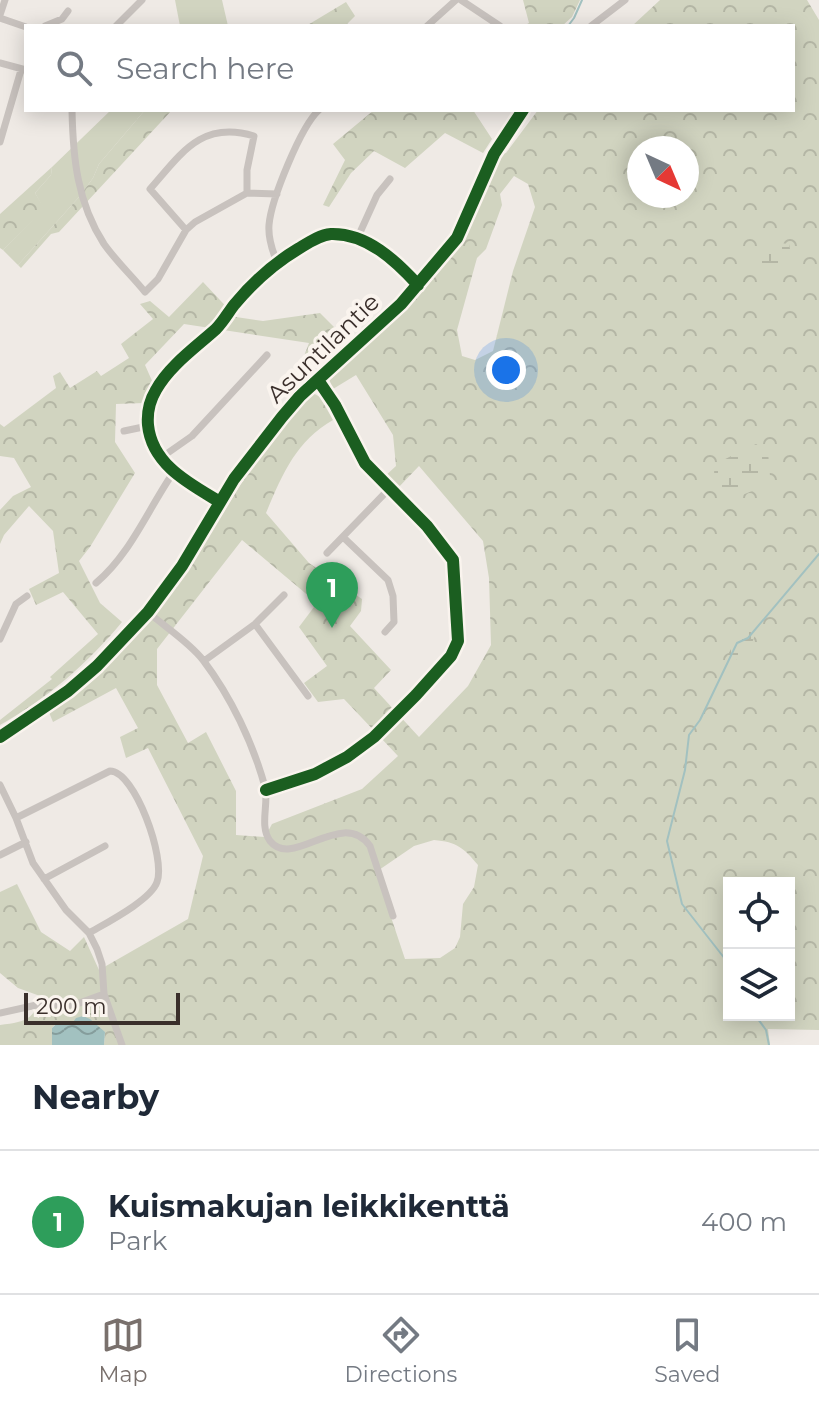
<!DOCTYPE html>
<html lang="en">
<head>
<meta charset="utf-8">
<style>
	:root { --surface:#fff; --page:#f6f6f7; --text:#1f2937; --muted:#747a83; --line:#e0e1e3; --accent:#79706c }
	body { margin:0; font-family:Montserrat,sans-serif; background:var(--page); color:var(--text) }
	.controls { position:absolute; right:24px; bottom:24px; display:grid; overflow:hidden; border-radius:0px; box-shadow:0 4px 20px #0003 }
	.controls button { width:72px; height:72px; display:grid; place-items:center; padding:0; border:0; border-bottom:2px solid var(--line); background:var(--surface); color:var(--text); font:40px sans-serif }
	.compass { position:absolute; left:627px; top:136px; width:72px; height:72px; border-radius:50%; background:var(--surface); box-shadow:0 4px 20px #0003; rotate:136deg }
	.scale { position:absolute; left:24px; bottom:20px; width:156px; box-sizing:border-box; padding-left:8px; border:4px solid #3a2f2b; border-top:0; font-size:22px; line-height:28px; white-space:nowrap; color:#3a2f2b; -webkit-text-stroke:6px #faf4ee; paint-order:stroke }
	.you { position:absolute; left:506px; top:370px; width:28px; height:28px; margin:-20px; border:6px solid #fff; border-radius:50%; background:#1a73e8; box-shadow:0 0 0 12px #1a73e833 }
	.badge { display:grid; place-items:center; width:52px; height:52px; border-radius:50%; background:var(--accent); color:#fff; font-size:26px; font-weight:700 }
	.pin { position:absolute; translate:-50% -66px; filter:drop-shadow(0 2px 4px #0008) }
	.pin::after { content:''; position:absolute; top:42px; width:28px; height:24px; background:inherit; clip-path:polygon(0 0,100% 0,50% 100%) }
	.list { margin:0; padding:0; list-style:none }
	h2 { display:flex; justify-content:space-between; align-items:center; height:104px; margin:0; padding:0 32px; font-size:34px }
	h2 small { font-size:26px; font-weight:400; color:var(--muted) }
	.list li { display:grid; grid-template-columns:52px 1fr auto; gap:24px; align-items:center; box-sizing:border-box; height:144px; padding:0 32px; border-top:2px solid var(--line) }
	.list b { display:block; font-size:30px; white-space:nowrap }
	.list p { margin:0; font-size:26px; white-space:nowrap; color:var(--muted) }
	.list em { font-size:26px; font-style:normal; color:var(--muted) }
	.icon { flex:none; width:44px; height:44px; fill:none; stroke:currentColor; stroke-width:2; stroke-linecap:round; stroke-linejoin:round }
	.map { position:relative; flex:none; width:819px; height:1045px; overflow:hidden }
	.search { position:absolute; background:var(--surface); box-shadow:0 4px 20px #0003; left:24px; right:24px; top:24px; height:88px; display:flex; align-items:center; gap:20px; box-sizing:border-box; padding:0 28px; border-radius:0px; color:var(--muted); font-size:30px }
	.sheet { height:248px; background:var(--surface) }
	nav { display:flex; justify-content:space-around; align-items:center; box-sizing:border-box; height:112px; border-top:2px solid var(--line); background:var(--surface); font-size:22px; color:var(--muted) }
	nav a { display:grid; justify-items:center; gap:4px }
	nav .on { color:var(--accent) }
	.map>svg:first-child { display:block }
	.green { fill:#d1d4c0 }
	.forest { fill:url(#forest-crowns); fill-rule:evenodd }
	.wetland { fill:url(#wetland-marsh) }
	.water { fill:url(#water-waves) }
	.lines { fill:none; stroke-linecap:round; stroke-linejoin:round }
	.stream { stroke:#a2c1c0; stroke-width:2 }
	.minor { stroke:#c8c2be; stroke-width:7 }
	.cycleway-casing { stroke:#faf4ee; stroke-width:17 }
	.cycleway { stroke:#1b5e20; stroke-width:12 }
	.labels { text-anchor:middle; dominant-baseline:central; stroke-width:8; stroke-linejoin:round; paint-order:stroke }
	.street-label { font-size:24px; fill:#3a2f2b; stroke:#faf4ee }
</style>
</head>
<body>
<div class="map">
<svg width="819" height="1045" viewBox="0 0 819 1045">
	<defs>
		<pattern id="forest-crowns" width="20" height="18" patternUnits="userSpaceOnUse" patternTransform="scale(2)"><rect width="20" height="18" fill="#d1d4c0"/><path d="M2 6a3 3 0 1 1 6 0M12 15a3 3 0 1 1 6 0" fill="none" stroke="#b4b6a5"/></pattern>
		<pattern id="wetland-marsh" width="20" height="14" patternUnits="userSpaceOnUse" patternTransform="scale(2)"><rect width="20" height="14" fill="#d1d4c0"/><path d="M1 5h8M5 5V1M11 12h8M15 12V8" fill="none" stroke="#b4b6a5"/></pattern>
		<pattern id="water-waves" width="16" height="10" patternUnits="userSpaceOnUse" patternTransform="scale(2)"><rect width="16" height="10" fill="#a2c1c0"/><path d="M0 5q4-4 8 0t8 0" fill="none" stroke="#859d9c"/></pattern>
	</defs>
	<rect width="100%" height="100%" fill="#efeae5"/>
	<path class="green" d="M175,0H222L228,26H180Z
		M111,110H145L99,164L93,178L79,197L18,265L3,250L44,209L35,193L51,175L52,167Z"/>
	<path class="forest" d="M523,0H580L572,17L562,26H523L529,23Z
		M660,0H807L819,20V1030L768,1029L770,1045H104L105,1032L62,1022H57L52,1028V1045H0V1025C23,1022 35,1021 40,996L18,988L0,973V892L17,884L41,932L70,951L84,937L99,970L188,919L203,856L148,748L126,758L120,737L138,728L116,688L53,722L48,710L116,657L147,620L196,557L260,453L313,393L320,397L333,420C296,441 282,475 266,513L309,563L362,599L361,611L350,626L391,670L374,688L419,737L468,686L491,645L489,578L483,541L419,466L396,490L384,477L396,466L393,435L356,375L333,389L329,379L424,290L467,234L497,155L506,153L538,110H793V26H632ZM639,148H687V196H639ZM514,176L528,184L535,207L513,271L493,351L475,360L462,356L457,330L477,258L486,249L502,205L500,194ZM242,540L317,603L299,627L327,666L304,683L318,702L344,699L398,756L362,789L272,824L265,837L236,835V791L206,732L188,743L157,685V649ZM434,840C457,842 464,848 478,865L474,887L463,904L460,937L455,948L440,958L405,959L376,872L414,846ZM729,883H789V1015H729Z
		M346,2L355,16L345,26H306Z
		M145,110H172L59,232L51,234L21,268L18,265L79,197L93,178L99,164Z
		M374,110H473L492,139L483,153L445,133L405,168L374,151L351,173L329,207L323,205L345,160L333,144Z
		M52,167L51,175L35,193L45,209L3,250L0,248V214Z
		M203,282L236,317L263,321L320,313L344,337L298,372L309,343L184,324L145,365L153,383L144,403L116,404L115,442L135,473L90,547L79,561L100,603L122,622C88,663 47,699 0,725V720L52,679L50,677L98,634L63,592L36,605L29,589L59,573L53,531L29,506L4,535L0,544V510L13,496L31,487L14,458L0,456V424L4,427L56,388L53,376L60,372L70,388L97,371L101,376L129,358L121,344L153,319L140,304L150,301L169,317Z"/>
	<path class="wetland" d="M779,243L789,244L791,254L769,275H755L752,267L762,254Z
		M756,444L768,452L770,476L757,489L735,498L719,492L714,472L717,463Z
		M754,624L757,630L750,648L733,663L728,662L726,659C732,646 741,631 754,624Z"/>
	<path class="water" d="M83,1016L90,1019L105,1032L104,1045H52V1028L58,1022L71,1025L76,1018Z"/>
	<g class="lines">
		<path class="stream" d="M568,26L574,18L582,0
			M729,964L682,904L667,841L685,770L689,735L700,720L737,643L748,638L819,554
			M755,1015L766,1030L769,1045"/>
		<path class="minor" d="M461,0L500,26
			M0,15L5,0
			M0,18L26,27
			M45,26L62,19L68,11
			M116,26L142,0
			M427,26L456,0
			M591,26L625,0
			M0,63L26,70
			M72,110C73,158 77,202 104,244C116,261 132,276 145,292L158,279L186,230L195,222L247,193L277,194
			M0,142L21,70
			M186,230L150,189C181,154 201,120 254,136L247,170V193
			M357,239L377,195L390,179
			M277,262C272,250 268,238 269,225C271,200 301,126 319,110
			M124,431L148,426
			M162,457L192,436L267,355
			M220,502C190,484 152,465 148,425C147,413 150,400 156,390C169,366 196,347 216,329C223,322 228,313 234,305C253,282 273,264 298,249C308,243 319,235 331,234C367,233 396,261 418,285
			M343,537L388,580L393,596L394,622L385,632
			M327,553L389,489
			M96,583C131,553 147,511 173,473
			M148,612C165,627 189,642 203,660C231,697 253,743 265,787C269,803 259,826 270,841C293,870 342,807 370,846L393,916
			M255,624L308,696
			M0,639L16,604L27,596
			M204,661L255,624L284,595
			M0,737L68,691L97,666L148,612L182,566L234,479L282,417L300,396L401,304L457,238L494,154L523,110
			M0,785L16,818L33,863L66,910L89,933L97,949L102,964L104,994L122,1045
			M266,790L315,774L347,757L374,737L416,695L451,656L458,641L453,560L427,526L365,463L335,405L318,380
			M16,818L110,771C135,771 166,859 157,882C151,900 106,923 89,933
			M0,855L26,842
			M44,879L105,846
			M0,1013L41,1004L74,1005L104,994"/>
		<g class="cycleway-casing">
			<path id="cycleway" d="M220,502C190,484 152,465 148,425C147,413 150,400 156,390C169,366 196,347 216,329C223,322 228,313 234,305C253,282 273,264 298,249C308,243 319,235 331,234C367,233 396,261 418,285
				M0,737L68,691L97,666L148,612L182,566L234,479L282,417L300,396L401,304L457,238L494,154L523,110
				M266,790L315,774L347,757L374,737L416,695L451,656L458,641L453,560L427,526L365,463L335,405L318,380"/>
		</g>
		<use href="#cycleway" class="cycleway"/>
	</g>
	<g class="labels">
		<g class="street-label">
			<text transform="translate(323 348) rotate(-44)">Asuntilantie</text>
		</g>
	</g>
</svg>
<div class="controls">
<button><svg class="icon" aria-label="locate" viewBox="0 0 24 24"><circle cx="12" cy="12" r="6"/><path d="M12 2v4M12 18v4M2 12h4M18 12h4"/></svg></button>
<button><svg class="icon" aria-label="layers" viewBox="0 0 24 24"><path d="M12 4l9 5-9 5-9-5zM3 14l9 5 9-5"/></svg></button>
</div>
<svg class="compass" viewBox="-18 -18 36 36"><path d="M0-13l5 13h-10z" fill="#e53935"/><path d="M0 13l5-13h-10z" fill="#747a83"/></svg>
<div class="scale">200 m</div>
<div class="you"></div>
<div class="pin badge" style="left:332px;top:628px;background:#2e9e5b">1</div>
<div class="search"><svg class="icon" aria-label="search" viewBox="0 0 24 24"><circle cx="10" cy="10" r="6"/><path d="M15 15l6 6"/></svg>Search here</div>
</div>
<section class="sheet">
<h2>Nearby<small></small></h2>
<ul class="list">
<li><span class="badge" style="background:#2e9e5b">1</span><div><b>Kuismakujan leikkikenttä</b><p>Park</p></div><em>400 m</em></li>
</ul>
</section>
<nav>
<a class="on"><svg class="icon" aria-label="map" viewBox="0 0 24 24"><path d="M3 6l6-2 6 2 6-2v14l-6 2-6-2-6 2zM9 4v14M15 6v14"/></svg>Map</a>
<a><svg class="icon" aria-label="directions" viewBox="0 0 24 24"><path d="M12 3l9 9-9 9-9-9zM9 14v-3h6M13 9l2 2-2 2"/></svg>Directions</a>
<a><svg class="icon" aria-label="saved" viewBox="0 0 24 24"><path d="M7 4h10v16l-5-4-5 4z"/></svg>Saved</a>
</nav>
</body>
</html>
